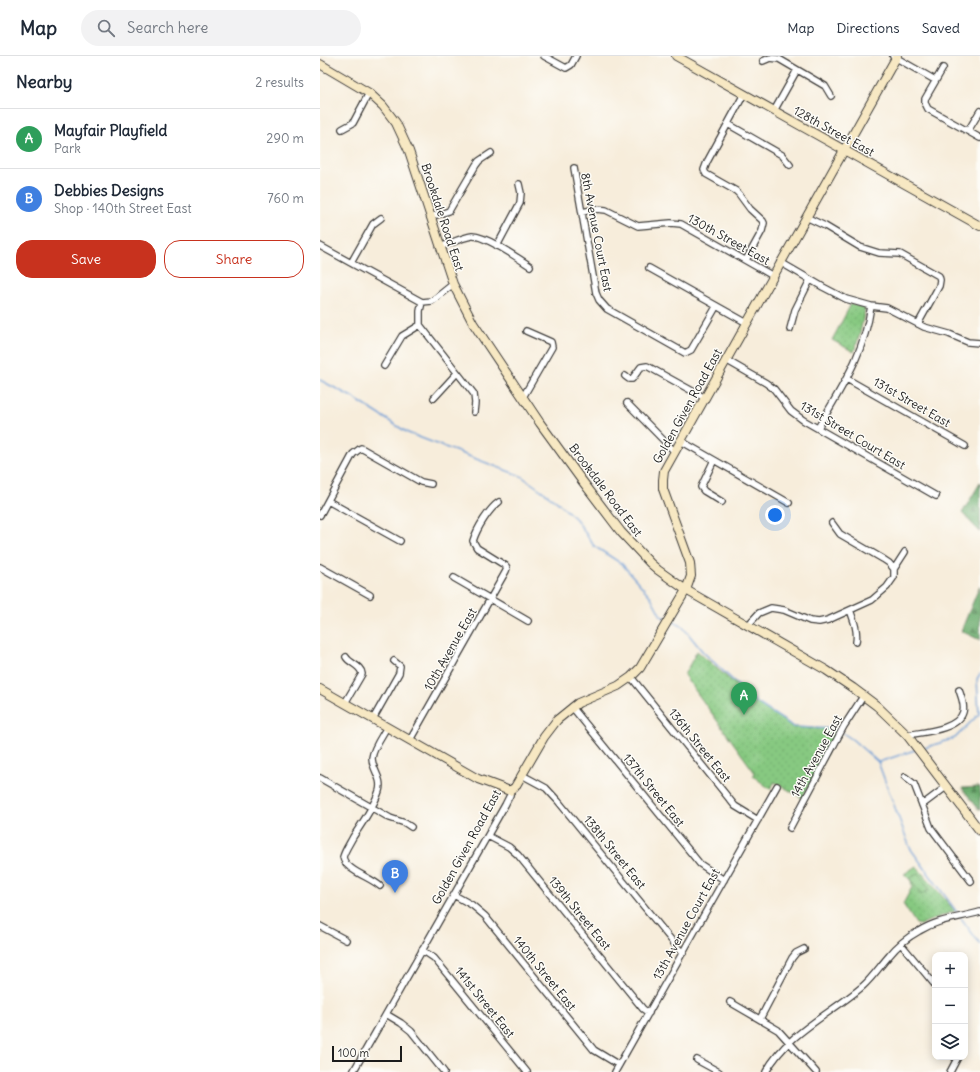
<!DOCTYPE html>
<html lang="en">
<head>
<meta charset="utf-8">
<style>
	:root { --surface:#fff; --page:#f2f2f3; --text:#1f2937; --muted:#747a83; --line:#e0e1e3; --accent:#c8321e }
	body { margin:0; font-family:Delius,sans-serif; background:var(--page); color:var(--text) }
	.controls { position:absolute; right:12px; bottom:12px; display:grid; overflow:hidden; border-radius:8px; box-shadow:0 2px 10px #0003 }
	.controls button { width:36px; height:36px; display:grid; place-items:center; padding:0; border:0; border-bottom:1px solid var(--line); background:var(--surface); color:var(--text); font:20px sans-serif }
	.scale { position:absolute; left:12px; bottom:10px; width:70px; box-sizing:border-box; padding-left:4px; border:2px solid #1c1c1c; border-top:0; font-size:11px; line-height:14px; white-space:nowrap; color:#1c1c1c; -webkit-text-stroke:3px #fdfcf7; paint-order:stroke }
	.you { position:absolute; left:455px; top:459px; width:14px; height:14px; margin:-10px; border:3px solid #fff; border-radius:50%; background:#1a73e8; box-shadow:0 0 0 6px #1a73e833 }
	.badge { display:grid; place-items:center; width:26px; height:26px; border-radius:50%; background:var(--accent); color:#fff; font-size:13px; font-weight:700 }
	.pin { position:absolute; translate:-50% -33px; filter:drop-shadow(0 1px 2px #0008) }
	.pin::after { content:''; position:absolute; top:21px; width:14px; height:12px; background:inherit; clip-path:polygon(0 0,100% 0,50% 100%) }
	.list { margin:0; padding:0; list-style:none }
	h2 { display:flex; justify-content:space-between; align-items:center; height:52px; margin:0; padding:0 16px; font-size:17px }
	h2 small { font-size:13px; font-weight:400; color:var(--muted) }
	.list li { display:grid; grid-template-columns:26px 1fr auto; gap:12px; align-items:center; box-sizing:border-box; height:60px; padding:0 16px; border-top:1px solid var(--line) }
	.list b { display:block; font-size:15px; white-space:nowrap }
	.list p { margin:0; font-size:13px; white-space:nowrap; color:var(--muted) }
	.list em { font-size:13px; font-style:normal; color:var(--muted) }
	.actions { display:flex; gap:8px; padding:12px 16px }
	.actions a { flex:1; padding:9px 0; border:1px solid var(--accent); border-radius:16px; text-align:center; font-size:14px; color:var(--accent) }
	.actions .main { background:var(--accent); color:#fff }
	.icon { flex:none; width:22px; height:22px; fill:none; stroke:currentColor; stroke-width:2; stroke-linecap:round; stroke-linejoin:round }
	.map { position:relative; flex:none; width:660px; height:1016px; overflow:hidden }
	header { display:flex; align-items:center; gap:24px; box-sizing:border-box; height:56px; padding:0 20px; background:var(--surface); border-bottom:1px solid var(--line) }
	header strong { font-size:19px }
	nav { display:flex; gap:22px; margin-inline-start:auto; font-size:14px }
	.search { width:280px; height:36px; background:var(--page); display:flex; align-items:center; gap:10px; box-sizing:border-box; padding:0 14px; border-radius:22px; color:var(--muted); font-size:15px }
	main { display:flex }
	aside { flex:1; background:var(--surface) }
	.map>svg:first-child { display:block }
	.forest { fill:url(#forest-firs); stroke:#446446 }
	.park { fill:url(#park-dots); stroke:#52724e }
	.pitch { fill:#87c981; stroke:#52724e }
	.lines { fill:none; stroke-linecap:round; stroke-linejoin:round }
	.stream { stroke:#6d9dd6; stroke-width:1.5 }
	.street-casing { stroke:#3d3b39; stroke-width:8 }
	.secondary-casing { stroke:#3d3b39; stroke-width:10 }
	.street { stroke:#fff; stroke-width:5.5 }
	.secondary { stroke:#f7e8c3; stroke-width:8 }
	.labels { text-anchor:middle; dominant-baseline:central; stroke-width:3; stroke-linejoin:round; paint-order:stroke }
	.street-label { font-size:12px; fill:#1c1c1c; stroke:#fdfcf7 }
</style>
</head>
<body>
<header>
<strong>Map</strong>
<div class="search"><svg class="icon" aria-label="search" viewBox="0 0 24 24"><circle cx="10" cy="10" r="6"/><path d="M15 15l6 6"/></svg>Search here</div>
<nav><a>Map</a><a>Directions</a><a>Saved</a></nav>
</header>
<main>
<aside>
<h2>Nearby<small>2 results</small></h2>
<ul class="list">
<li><span class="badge" style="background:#2e9e5b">A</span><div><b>Mayfair Playfield</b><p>Park</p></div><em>290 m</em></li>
<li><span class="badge" style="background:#3f7fe0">B</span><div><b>Debbies Designs</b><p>Shop · 140th Street East</p></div><em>760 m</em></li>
</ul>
<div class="actions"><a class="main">Save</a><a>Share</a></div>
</aside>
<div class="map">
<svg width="660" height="1016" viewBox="0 0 660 1016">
	<defs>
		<pattern id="forest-firs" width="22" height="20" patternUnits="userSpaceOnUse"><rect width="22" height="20" fill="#6dad6f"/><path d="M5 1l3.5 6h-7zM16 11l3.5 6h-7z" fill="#598c5a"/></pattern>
		<pattern id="park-dots" width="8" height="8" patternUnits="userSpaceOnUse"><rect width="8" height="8" fill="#87c981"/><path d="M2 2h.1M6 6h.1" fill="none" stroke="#74ac6f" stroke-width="1.8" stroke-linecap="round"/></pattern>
	</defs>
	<rect width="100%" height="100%" fill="#fdfcf7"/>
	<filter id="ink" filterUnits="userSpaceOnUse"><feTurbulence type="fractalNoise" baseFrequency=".025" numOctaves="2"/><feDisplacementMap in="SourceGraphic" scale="8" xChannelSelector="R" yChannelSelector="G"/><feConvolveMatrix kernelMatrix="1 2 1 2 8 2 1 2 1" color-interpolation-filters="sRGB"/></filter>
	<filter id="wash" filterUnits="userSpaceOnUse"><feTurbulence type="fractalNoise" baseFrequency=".012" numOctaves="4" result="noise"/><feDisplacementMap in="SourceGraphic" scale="16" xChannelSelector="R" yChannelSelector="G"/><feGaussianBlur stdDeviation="0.9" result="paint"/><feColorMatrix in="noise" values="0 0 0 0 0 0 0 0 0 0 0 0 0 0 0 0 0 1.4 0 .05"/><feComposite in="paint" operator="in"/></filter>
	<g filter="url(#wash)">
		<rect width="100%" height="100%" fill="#f7eddb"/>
		<path class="forest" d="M660,427V476L642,457Z
			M660,529V584L641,575Z
			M659,731L660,732V755L642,732Z"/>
		<path class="park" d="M531,248L545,252V254L539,281L534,296L512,284Z
			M377,595L437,647L474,671L515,673L519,675L482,742L455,726L450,733L433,720L435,717L364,619Z
			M596,810L635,855L611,864L600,869L596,868L583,848L592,831L591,825L584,818Z"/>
		<path class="pitch" d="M598,817L609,834L601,839L590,823Z"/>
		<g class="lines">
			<path class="stream" d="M0,324L32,341L88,377L201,420L235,444L256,463L274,490L302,508L331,541L341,560L346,562
				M351,565L362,570L383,596L437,647L474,671L515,673L520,675
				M523,677L533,684L558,706L590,792L639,859
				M601,693L635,682L659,658L657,623L660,618
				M559,706L595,694
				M641,862L660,888"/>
		</g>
	</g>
	<g filter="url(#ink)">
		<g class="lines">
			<g class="street-casing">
				<path id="street" d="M224,0L246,12L251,9L256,0
					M573,0L615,24
					M443,5L450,2L459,3L505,30L511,40
					M623,12L605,43V47L608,53L660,82
					M424,38L387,106L384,114L386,118L416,135L419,138L430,153L443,165L444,167L442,175L426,204
					M454,55L477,14
					M408,68L462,99L470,109
					M22,73L33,67L49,37
					M648,75L660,55
					M254,112L276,237L279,244L287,253L365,297L371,294L396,251
					M262,156L277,153L286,154L318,170L351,167L361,168L453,220
					M110,161L129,155L156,109L159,105L171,97
					M486,161L505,170L540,191L559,197L580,198L619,220L620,224L619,230L598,268
					M0,190L102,246L112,245L133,228
					M177,190L200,147L201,137L199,128
					M120,191C129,188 143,181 152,180C165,179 198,202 210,210
					M460,206L503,231L526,243L551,250L567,252L604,271L629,278L648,286L660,287
					M31,207L53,168L61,162
					M329,212L427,267
					M100,269L154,338L155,347L154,356
					M100,269V255L102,246
					M470,273L475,254L490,224
					M406,304L446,327L454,333L471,355L483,364L616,440
					M64,310L82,280L100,269
					M305,320L309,323H312L321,311L327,310L385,342
					M527,323L645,390
					M203,341L232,291L231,286L206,275
					M114,342L137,317
					M307,347L355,396
					M498,372C522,330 544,299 551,250
					M361,385L469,447
					M394,404L381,431L384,435L402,446
					M8,445L80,485
					M0,459L33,398L41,392L101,426L111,428
					M512,467L520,478L563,503L569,507L574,513
					M0,511L50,539
					M134,522L208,565
					M530,554C534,565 538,575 536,586
					M428,569L439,557L451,552L464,554L490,565L499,566L508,564L552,544L567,531L574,521V513L585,496
					M311,621L415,750L438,764
					M25,647L42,618C41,609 30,608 26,601
					M252,651L380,808L404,824
					M53,663L79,617L80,610L74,605
					M587,679C603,676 638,674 643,656C645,649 641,640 639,634
					M90,684L186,515L187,512L186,510L157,492L153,485C157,472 169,453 179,446
					M202,719L226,732L238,745L357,891L363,897
					M585,721L594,728L611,772L651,825
					M0,722L70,762L85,767L91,771
					M602,749L626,731
					M470,772L524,670L544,639
					M168,780L189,791L198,799L323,953L329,957
					M60,830C50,821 25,814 23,801C25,794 30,787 33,781C42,767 54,751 59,735C63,722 52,714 52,702C53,692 62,680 67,671
					M134,839L152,849L165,860L274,994L299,1009
					M0,870L26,884
					M581,888L615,929
					M102,894L114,902L207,1016
					M410,946L458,974L496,1016
					M66,958L81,967L91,975L124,1016
					M440,963L472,902L476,897L484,893
					M377,1004L399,1016
					M33,1016L185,749L190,739V735
					M295,1016L457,730
					M446,1016C467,977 511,958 543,930C553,921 560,910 569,900C577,890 588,881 599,875C618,863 639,862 660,856
					M630,1016L638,1001"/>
			</g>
			<g class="secondary-casing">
				<path id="secondary" d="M356,0L660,170
					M0,8L49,37L63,50L76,67L89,95L133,228L153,267L220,367L260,422L301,476L330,507L338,514L366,534L506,614L533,632L557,650L587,679L660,775
					M0,633L158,723L190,735L195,731L224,681L237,664L258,647L298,630L311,621L320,612L366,534L371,520L370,507L343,433V424L344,415L577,0"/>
			</g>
			<use href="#street" class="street"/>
			<use href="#secondary" class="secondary"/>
		</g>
	</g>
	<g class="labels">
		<g class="street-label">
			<text transform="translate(514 75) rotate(29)">128th Street East</text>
			<text transform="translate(123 161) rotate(72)">Brookdale Road East</text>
			<text transform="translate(277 176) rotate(79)">8th Avenue Court East</text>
			<text transform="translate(409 183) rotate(29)">130th Street East</text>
			<text transform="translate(592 346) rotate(30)">131st Street East</text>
			<text transform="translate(367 350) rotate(-61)">Golden Given Road East</text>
			<text transform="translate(533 379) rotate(31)">131st Street Court East</text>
			<text transform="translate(286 434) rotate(53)">Brookdale Road East</text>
			<text transform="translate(130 593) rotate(-60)">10th Avenue East</text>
			<text transform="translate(380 689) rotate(51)">136th Street East</text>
			<text transform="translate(496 700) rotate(-61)">14th Avenue East</text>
			<text transform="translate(334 734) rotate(51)">137th Street East</text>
			<text transform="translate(146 791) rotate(-61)">Golden Given Road East</text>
			<text transform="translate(295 796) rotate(51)">138th Street East</text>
			<text transform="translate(260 857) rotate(51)">139th Street East</text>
			<text transform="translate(366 868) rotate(-61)">13th Avenue Court East</text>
			<text transform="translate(225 917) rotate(51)">140th Street East</text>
			<text transform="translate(165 946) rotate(51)">141st Street East</text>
		</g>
	</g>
</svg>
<div class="controls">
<button>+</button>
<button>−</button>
<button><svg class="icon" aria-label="layers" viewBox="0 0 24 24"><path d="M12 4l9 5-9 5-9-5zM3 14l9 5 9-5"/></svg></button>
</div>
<div class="scale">100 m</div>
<div class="you"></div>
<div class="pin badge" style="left:424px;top:659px;background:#2e9e5b">A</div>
<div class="pin badge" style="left:75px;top:837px;background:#3f7fe0">B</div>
</div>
</main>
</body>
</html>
